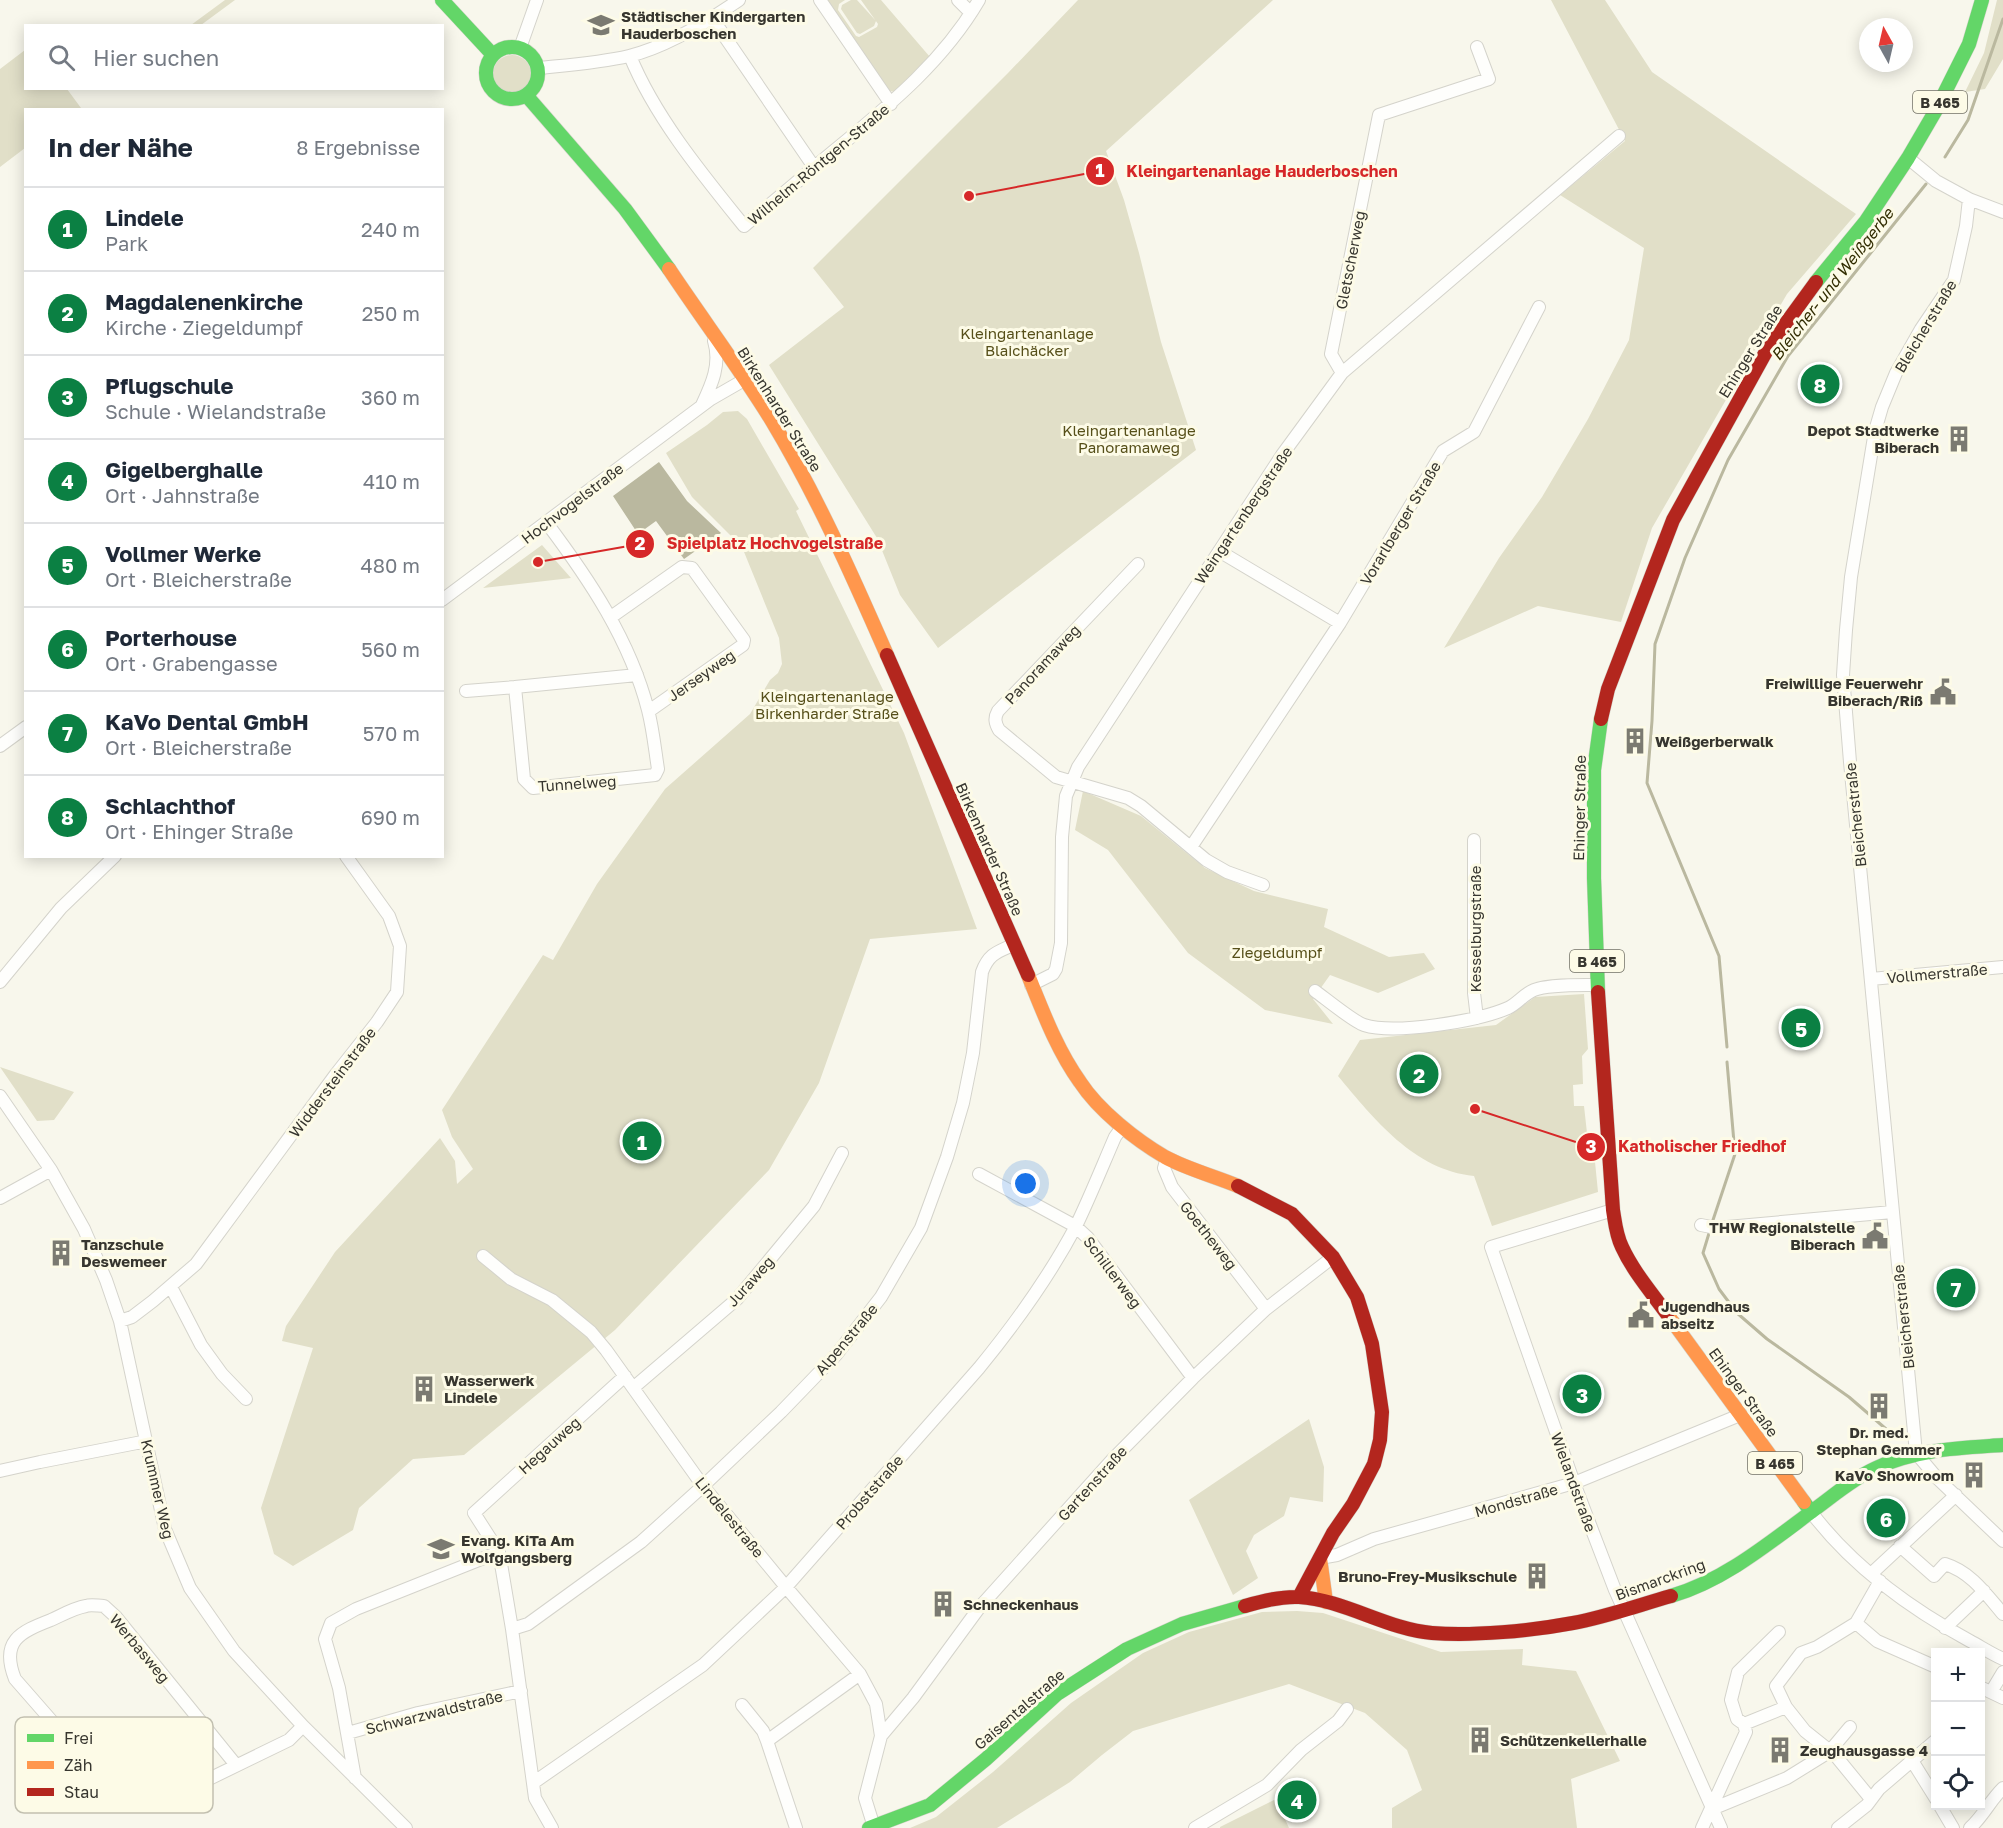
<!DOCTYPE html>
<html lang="de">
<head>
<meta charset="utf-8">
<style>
	:root { --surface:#fff; --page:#f6f6f7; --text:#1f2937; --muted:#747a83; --line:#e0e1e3; --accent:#0b8043 }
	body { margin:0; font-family:"Golos Text",sans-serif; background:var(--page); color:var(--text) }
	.controls { position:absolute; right:18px; bottom:18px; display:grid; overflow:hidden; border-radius:0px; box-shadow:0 3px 15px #0003 }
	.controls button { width:54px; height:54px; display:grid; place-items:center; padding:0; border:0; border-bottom:2px solid var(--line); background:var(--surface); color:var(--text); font:30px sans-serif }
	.compass { position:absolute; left:1859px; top:18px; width:54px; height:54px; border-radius:50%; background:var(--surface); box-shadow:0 3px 15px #0003; rotate:352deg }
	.you { position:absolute; left:1026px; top:1184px; width:21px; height:21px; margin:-15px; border:4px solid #fff; border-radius:50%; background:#1a73e8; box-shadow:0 0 0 9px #1a73e833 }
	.badge { display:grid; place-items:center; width:39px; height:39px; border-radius:50%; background:var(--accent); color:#fff; font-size:20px; font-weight:700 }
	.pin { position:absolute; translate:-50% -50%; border:3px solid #fff; box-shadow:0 2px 6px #0006 }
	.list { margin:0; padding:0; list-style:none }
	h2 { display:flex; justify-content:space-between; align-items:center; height:78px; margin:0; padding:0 24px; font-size:26px }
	h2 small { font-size:20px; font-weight:400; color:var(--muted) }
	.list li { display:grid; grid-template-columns:39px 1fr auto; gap:18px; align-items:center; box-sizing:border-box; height:84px; padding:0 24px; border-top:2px solid var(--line) }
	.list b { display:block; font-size:22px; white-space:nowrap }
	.list p { margin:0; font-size:20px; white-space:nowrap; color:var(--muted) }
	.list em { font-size:20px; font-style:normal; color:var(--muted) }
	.icon { flex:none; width:33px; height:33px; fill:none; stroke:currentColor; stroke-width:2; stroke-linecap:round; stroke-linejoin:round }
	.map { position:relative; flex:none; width:2003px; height:1828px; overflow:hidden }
	.search { position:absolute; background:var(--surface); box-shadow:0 3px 15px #0003; left:24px; top:24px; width:420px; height:66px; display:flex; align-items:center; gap:15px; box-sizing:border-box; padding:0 21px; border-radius:0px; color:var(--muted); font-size:22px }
	.panel { position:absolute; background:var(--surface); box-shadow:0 3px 15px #0003; left:24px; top:108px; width:420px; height:750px; border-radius:0px }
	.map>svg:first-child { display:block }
	.green { fill:#e1dfc8 }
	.water { fill:#bab89f }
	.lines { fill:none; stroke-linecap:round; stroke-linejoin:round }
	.stream { stroke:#bab89f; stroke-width:3 }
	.street-casing { stroke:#d4d3cb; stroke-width:14 }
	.fast-casing { stroke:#d4d3cb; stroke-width:15 }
	.slow-casing { stroke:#d4d3cb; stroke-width:15 }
	.jam-casing { stroke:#d4d3cb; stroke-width:15 }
	.street { stroke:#fefefc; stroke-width:12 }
	.fast { stroke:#63d668; stroke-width:14 }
	.slow { stroke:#ff974d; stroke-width:14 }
	.jam { stroke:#b3261e; stroke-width:14 }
	.labels { text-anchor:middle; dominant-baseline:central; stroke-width:6; stroke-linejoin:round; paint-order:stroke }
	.shield { fill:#fdfbe7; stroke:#727166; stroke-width:1.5 }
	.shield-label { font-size:14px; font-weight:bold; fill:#37362f }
	.poi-label { font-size:15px; font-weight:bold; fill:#37362f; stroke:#fdfbe7; text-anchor:start }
	.street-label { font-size:15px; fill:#37362f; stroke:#fdfbe7 }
	.park-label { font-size:15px; fill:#564f19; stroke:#fdfbe7 }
	.water-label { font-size:16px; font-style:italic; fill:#322d02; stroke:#fdfbe7 }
	.key { fill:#fdfbe7; stroke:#c2c0b0; stroke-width:1.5 }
	.key-label { font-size:16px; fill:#37362f }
	.leader { fill:none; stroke:#d62828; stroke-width:2 }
	.callout-dot { fill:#d62828; stroke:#fdfbe7; stroke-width:2 }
	.mark-label { font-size:18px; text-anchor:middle; font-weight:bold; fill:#fff }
	.callout-label { font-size:16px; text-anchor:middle; font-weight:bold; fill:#d62828; stroke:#fdfbe7; stroke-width:6; stroke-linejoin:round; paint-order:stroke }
</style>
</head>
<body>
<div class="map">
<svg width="2003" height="1828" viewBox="0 0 2003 1828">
	<rect width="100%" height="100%" fill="#f8f7ec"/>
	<path class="green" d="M225,0H235L201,25H191Z
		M824,0H845L839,4L838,10L856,36L859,37L877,27L878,24L861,0H881L930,57L894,92L887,90Z
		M851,0H857L876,21L874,26L860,34L857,33L841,9L842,5Z
		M1078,0H1273L1106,151L1124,200L1139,253L1161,342L1196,450L938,648L900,595L877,538L769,365L844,307L813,268L1008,73Z
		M1551,0H1605L1652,72L1856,214L1787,294L1652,528L1621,622L1538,606L1444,648L1499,558L1542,497L1588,419L1629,340L1644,248L1560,195L1625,141Z
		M1997,0H2003V59L1985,89L1965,92L1984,53Z
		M25,50L26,88L67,89L81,108L79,110H26L25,148L0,167V69Z
		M493 74a19 19 0 1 1 38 0a19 19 0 1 1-38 0Z
		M738,411L747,419L799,509L796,511L904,733L977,929L870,939L819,1083L769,1170L615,1330L464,1455L413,1459L359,1508L353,1530L293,1566L274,1554L261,1508L313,1348L282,1341L286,1326L335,1252L440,1138L455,1161L457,1184L473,1169L452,1137L442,1110L543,955L553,960L597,884L665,789L750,714L770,680L778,673L782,664L779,638L742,547L692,497L666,453L707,425L723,412Z
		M542,545L571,578L483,588Z
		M1083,791L1141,816L1205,868L1254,891L1328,909L1324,927L1389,957L1424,953L1435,969L1378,993L1330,975L1313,999L1333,1024L1265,1010L1188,953L1108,850L1075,830Z
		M1584,994L1588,1049L1582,1056L1583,1084L1573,1085L1574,1106H1584L1587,1133L1593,1142L1598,1192L1492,1226L1474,1176C1414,1170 1374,1119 1338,1076L1360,1040L1496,1025L1535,997Z
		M0,1067L74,1092L54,1120L37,1121Z
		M1309,1419L1324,1467L1323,1502L1290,1497L1284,1516L1254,1535L1246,1551L1258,1578L1233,1595L1189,1500Z
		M1297,1611L1323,1613L1441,1652L1523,1649L1522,1665L1576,1671L1620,1761L1571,1779L1577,1828H1392V1808L1422,1790L1407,1750L1365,1713L1289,1684L1133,1731L1102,1755L1070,1782L997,1828H910L936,1817L993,1772L1071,1703L1143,1653L1189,1632L1262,1612Z
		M1276,1799L1289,1828H1220V1827Z"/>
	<path class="water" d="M659,462L687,501L721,533L684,559L656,521L638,534L613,496Z"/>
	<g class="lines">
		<path class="stream" d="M1945,157L1968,120L2003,19
			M1727,1047L1719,956L1647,783L1652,721L1655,644L1685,558L1728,460L1788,356L1926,184
			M1712,1223L1735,1154L1727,1062
			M1710,1230L1703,1253L1719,1289L1737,1313L1767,1339L1849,1397L1893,1435"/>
		<g class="street-casing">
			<path id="street" d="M820,0L891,104
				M958,0L971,13
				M712,18L814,167
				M520,48L537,0
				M630,56C655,117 702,174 744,226C776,200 807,173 840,146C892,103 944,60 979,0
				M538,68C568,65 599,63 629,56C666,47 707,22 739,0
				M1908,158L1936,181L1969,199L2003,212
				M1969,199L1966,226L1954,280L1921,329L1896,373L1882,407L1875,431L1851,577L1846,630L1843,675L1850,762L1916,1453L1937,1478L2003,1541
				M1342,373L1331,354L1379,115L1489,79L1477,47
				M702,405C712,384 721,364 714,341
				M546,522C589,579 630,640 648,710C653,729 655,750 658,769L655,775L533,788L524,779L515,687L637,675
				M1219,551L1340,623
				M1138,564L998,711C994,718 995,723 999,730L1056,777L1128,798L1141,806L1206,860L1227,872L1263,885
				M442,600L711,399L744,380
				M611,617L682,567L692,568L744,640L743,645L649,711
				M466,691L515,687
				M0,746L26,727
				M1474,840V993L1477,1018
				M1191,847L1340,623L1443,451L1474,432L1539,307
				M1871,979L2003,967
				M0,982L61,908L115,856
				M1031,985L1053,974L1056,969L1061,943L1062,837L1066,796L1078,767L1282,455L1342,373L1619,136
				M1315,991C1326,999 1354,1022 1364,1025C1395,1035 1478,1021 1508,1008C1517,1004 1524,994 1534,990C1549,984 1582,985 1598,985
				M0,1096L51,1170L84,1229L106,1280L120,1321L165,1529L190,1588L234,1651L303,1726L406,1828
				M1167,1158L1164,1168L1172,1187L1266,1309
				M979,1174L1075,1226L1088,1238L1193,1378
				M0,1198L51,1170
				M1613,1210L1491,1247L1574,1483L1615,1590L1721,1828
				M1701,1225L1716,1228L1892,1212
				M483,1256L511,1279L552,1300L591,1332L606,1350L703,1486L786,1587L860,1674L876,1704L881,1736L865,1798L874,1827
				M171,1287L201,1345L222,1374L246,1399
				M120,1321L132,1317L153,1301L196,1264L336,1074L377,1022L397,992L400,946L389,916L346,856
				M633,1388L737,1299L814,1206L842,1153
				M0,1471L40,1462L147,1441
				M1811,1512C1852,1566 1911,1609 1970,1641C1981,1647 1992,1654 2003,1659
				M1900,1546L1934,1576L1945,1564C1971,1572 1986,1594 2003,1614
				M1320,1558L1337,1555L1374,1539L1574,1483L1740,1415
				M1871,1574L1956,1495
				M1856,1623L1877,1641L1936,1667
				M1945,1628L1984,1591
				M512,1629L528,1624L641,1542L703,1486L781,1412L836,1355L881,1297L921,1228L947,1157L963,1103L973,1053L982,972C989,953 998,952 1015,944
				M1980,1687L2003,1698
				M1991,1692L2003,1672
				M742,1705L763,1731L767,1741
				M1744,1724L1786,1707
				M348,1733L418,1713L521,1691
				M881,1736L913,1698L979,1608L1112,1460L1193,1378L1266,1309L1333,1257
				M1911,1759L1936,1799
				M236,1765L116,1617L104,1606C98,1606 91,1604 86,1606C74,1608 62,1615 51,1620C20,1632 0,1641 15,1679L71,1743L123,1795L140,1802L158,1801L174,1796L289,1740L303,1726
				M355,1778L339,1688L325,1639L331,1623L356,1609L499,1552
				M533,1783L703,1665L786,1587L979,1368C1015,1324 1049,1277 1076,1226C1090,1197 1102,1167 1115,1137L1122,1127
				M1871,1799L1835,1755L1805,1731L1786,1707L1776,1686L1801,1653L1817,1647L1856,1623L1880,1581
				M1940,1806L1953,1828
				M1712,1809L1787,1778L1829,1752L1850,1727
				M552,1828L535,1798L512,1629L499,1552L474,1513L625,1376
				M796,1828L767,1741L860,1674
				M1195,1828L1267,1785L1301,1750L1338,1721L1347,1709
				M1702,1828L1746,1732L1744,1724L1737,1719L1731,1700L1738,1672L1779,1632
				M1838,1828L1867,1805L1879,1789L1936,1740
				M1970,1828C1984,1815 1989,1802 2003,1788"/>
		</g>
		<g class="fast-casing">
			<path id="fast" d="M442,0L493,55
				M486 73a26 26 0 1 1 52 0a26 26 0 1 1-52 0Z
				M526,95L625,209L669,269
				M1816,282L1866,221L1908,158L1936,110L1969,44L1982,0
				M1598,992L1594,878V770L1601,719
				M1804,1502L1811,1512C1832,1497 1852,1479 1876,1468C1916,1449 1960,1448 2003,1445
				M1671,1596C1723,1581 1768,1544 1811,1512
				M869,1828L930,1805L986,1759L1057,1694L1127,1649L1182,1624L1245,1606"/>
		</g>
		<g class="slow-casing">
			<path id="slow" d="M669,269C703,320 740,369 772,421C817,496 852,575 887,655
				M1028,975C1043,1012 1057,1050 1080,1082C1099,1111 1136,1140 1165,1157C1187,1169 1214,1176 1238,1186
				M1667,1314L1804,1502
				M1320,1558L1326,1602"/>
		</g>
		<g class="jam-casing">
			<path id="jam" d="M887,655L1028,975
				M1601,719L1608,689L1673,520L1768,348L1816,282
				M1598,992L1613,1210C1615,1222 1616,1235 1622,1247C1633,1271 1651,1292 1667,1314
				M1238,1186L1292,1214L1333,1257L1357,1297L1372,1344L1382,1412L1380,1440L1374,1464L1353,1504L1333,1533L1299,1597
				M1245,1606C1262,1601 1281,1596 1299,1597C1345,1600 1386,1629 1432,1633C1474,1636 1531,1631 1573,1623C1606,1617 1639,1605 1671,1596"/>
		</g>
		<use href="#street" class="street"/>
		<use href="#fast" class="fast"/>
		<use href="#slow" class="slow"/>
		<use href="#jam" class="jam"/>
	</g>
	<defs>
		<g id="school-bare" transform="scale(2.07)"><path d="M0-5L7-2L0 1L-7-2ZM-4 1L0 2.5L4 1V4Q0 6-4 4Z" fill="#7b7a71" stroke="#fdfbe7" stroke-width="2.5" paint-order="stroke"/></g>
		<g id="building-bare" transform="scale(2.07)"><path d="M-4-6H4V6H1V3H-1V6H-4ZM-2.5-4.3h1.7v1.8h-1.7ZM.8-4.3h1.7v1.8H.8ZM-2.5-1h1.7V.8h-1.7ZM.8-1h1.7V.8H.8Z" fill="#7b7a71" stroke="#fdfbe7" stroke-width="2.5" paint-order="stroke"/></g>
		<g id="civic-bare" transform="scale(2.07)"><path d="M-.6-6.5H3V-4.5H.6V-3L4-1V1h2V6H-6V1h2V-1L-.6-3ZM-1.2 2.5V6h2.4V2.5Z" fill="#7b7a71" stroke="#fdfbe7" stroke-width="2.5" paint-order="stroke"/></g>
	</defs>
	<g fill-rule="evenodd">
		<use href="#school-bare" x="601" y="25"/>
		<use href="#building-bare" x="1959" y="439"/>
		<use href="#civic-bare" x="1943" y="692"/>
		<use href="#building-bare" x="1635" y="741"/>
		<use href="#civic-bare" x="1875" y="1236"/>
		<use href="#building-bare" x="61" y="1253"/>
		<use href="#civic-bare" x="1641" y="1315"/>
		<use href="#building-bare" x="424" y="1389"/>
		<use href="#building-bare" x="1879" y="1406"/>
		<use href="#building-bare" x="1974" y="1475"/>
		<use href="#school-bare" x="441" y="1549"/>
		<use href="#building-bare" x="1537" y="1576"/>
		<use href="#building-bare" x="943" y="1604"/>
		<use href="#building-bare" x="1480" y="1740"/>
		<use href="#building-bare" x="1780" y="1750"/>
	</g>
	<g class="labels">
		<g class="shield">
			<rect x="1913" y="91" width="54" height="22" rx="4.5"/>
			<rect x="1570" y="950" width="54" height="22" rx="4.5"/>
			<rect x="1748" y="1452" width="54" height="22" rx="4.5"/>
		</g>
		<g class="shield-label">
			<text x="1940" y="102">B 465</text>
			<text x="1597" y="961">B 465</text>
			<text x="1775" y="1463">B 465</text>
		</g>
		<g class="poi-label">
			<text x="621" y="16">Städtischer Kindergarten<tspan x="621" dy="17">Hauderboschen</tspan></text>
			<text x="1939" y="430" text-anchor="end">Depot Stadtwerke<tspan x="1939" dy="17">Biberach</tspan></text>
			<text x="1923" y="683" text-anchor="end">Freiwillige Feuerwehr<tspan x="1923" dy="17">Biberach/Riß</tspan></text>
			<text x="1655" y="741">Weißgerberwalk</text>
			<text x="1855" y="1227" text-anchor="end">THW Regionalstelle<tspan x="1855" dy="17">Biberach</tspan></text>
			<text x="81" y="1244">Tanzschule<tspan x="81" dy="17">Deswemeer</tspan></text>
			<text x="1661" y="1306">Jugendhaus<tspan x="1661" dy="17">abseitz</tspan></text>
			<text x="444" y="1380">Wasserwerk<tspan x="444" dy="17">Lindele</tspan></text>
			<text x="1879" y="1432" text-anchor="middle">Dr. med.<tspan x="1879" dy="17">Stephan Gemmer</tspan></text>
			<text x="1954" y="1475" text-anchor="end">KaVo Showroom</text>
			<text x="461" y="1540">Evang. KiTa Am<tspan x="461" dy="17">Wolfgangsberg</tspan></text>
			<text x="1517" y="1576" text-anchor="end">Bruno-Frey-Musikschule</text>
			<text x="963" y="1604">Schneckenhaus</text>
			<text x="1500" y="1740">Schützenkellerhalle</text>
			<text x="1800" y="1750">Zeughausgasse 4</text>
		</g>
		<g class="street-label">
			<text transform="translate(818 164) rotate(-40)">Wilhelm-Röntgen-Straße</text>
			<text transform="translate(1350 260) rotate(-79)">Gletscherweg</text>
			<text transform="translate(1925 326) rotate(-59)">Bleicherstraße</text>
			<text transform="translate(1750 351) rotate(-58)">Ehinger Straße</text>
			<text transform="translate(780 409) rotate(58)">Birkenharder Straße</text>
			<text transform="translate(572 503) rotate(-37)">Hochvogelstraße</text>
			<text transform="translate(1243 515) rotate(-56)">Weingartenbergstraße</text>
			<text transform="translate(1400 523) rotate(-59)">Vorarlberger Straße</text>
			<text transform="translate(1042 664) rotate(-47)">Panoramaweg</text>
			<text transform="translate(701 675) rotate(-35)">Jerseyweg</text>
			<text transform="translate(577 783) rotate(-4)">Tunnelweg</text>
			<text transform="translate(1579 808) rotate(-89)">Ehinger Straße</text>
			<text transform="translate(1855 815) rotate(-96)">Bleicherstraße</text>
			<text transform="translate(990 849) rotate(66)">Birkenharder Straße</text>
			<text transform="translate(1475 929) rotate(-90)">Kesselburgstraße</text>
			<text transform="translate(1937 973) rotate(-5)">Vollmerstraße</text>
			<text transform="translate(332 1082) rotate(-53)">Widdersteinstraße</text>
			<text transform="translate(1209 1235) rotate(52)">Goetheweg</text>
			<text transform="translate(1113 1272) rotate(53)">Schillerweg</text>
			<text transform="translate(750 1281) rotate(-48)">Juraweg</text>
			<text transform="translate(1903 1317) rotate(-96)">Bleicherstraße</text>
			<text transform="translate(846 1339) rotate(-50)">Alpenstraße</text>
			<text transform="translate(1744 1392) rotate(54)">Ehinger Straße</text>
			<text transform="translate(549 1445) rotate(-42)">Hegauweg</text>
			<text transform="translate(1574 1482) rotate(70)">Wielandstraße</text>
			<text transform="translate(1092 1483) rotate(-48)">Gartenstraße</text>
			<text transform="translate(158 1489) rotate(77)">Krummer Weg</text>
			<text transform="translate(869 1492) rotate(-49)">Probststraße</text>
			<text transform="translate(1516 1500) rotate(-16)">Mondstraße</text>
			<text transform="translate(730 1517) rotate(51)">Lindelestraße</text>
			<text transform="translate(1660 1579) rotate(-20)">Bismarckring</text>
			<text transform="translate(140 1648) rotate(50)">Werbasweg</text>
			<text transform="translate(1019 1709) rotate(-41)">Gaisentalstraße</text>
			<text transform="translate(434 1712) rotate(-14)">Schwarzwaldstraße</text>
		</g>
		<g class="park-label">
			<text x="1027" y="333">Kleingartenanlage<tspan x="1027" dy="17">Blaichäcker</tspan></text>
			<text x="1129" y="430">Kleingartenanlage<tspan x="1129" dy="17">Panoramaweg</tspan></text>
			<text x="827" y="696">Kleingartenanlage<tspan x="827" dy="17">Birkenharder Straße</tspan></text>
			<text x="1277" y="952">Ziegeldumpf</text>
		</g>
		<g class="water-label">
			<text transform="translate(1832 284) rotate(-52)">Bleicher- und Weißgerbe</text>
		</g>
	</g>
	<rect x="15" y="1717" width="198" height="96" rx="9" class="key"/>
	<rect x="27" y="1734" width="27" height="8" fill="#63d668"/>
	<rect x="27" y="1761" width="27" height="8" fill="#ff974d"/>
	<rect x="27" y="1788" width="27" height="8" fill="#b3261e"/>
	<g class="key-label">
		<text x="64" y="1744">Frei</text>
		<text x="64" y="1771">Zäh</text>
		<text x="64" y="1798">Stau</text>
	</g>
	<path class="leader" d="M969 196L1100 171M538 562L640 544M1475 1109L1591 1147"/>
	<g class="callout-dot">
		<circle cx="969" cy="196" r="6"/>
		<circle cx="538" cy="562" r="6"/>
		<circle cx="1475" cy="1109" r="6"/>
		<circle cx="1100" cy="171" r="15"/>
		<circle cx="640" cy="544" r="15"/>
		<circle cx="1591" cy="1147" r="15"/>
	</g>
	<g class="mark-label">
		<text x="1100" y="177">1</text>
		<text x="640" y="550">2</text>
		<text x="1591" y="1153">3</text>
	</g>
	<g class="callout-label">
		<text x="1262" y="177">Kleingartenanlage Hauderboschen</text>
		<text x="775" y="549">Spielplatz Hochvogelstraße</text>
		<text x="1702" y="1152">Katholischer Friedhof</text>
	</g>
</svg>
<div class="controls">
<button>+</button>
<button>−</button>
<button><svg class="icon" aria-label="locate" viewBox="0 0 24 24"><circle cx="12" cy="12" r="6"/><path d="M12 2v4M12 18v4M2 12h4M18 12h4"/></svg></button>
</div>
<svg class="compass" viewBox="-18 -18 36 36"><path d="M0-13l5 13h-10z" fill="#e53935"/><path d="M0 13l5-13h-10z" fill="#747a83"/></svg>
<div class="you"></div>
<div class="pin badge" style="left:642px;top:1141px">1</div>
<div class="pin badge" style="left:1419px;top:1074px">2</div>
<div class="pin badge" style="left:1582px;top:1394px">3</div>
<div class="pin badge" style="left:1297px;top:1800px">4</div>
<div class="pin badge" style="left:1801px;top:1028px">5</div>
<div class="pin badge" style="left:1886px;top:1518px">6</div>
<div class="pin badge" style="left:1956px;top:1288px">7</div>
<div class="pin badge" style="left:1820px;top:384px">8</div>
<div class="search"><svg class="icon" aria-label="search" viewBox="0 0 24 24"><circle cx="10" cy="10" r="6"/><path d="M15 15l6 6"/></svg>Hier suchen</div>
<section class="panel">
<h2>In der Nähe<small>8 Ergebnisse</small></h2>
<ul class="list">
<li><span class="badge">1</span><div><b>Lindele</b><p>Park</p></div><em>240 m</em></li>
<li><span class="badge">2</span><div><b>Magdalenenkirche</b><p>Kirche · Ziegeldumpf</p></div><em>250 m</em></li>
<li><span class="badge">3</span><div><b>Pflugschule</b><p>Schule · Wielandstraße</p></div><em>360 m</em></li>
<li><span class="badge">4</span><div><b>Gigelberghalle</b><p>Ort · Jahnstraße</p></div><em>410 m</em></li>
<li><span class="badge">5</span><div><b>Vollmer Werke</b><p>Ort · Bleicherstraße</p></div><em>480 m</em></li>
<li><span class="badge">6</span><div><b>Porterhouse</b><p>Ort · Grabengasse</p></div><em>560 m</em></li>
<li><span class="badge">7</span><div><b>KaVo Dental GmbH</b><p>Ort · Bleicherstraße</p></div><em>570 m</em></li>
<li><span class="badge">8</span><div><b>Schlachthof</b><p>Ort · Ehinger Straße</p></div><em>690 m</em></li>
</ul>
</section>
</div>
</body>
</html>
